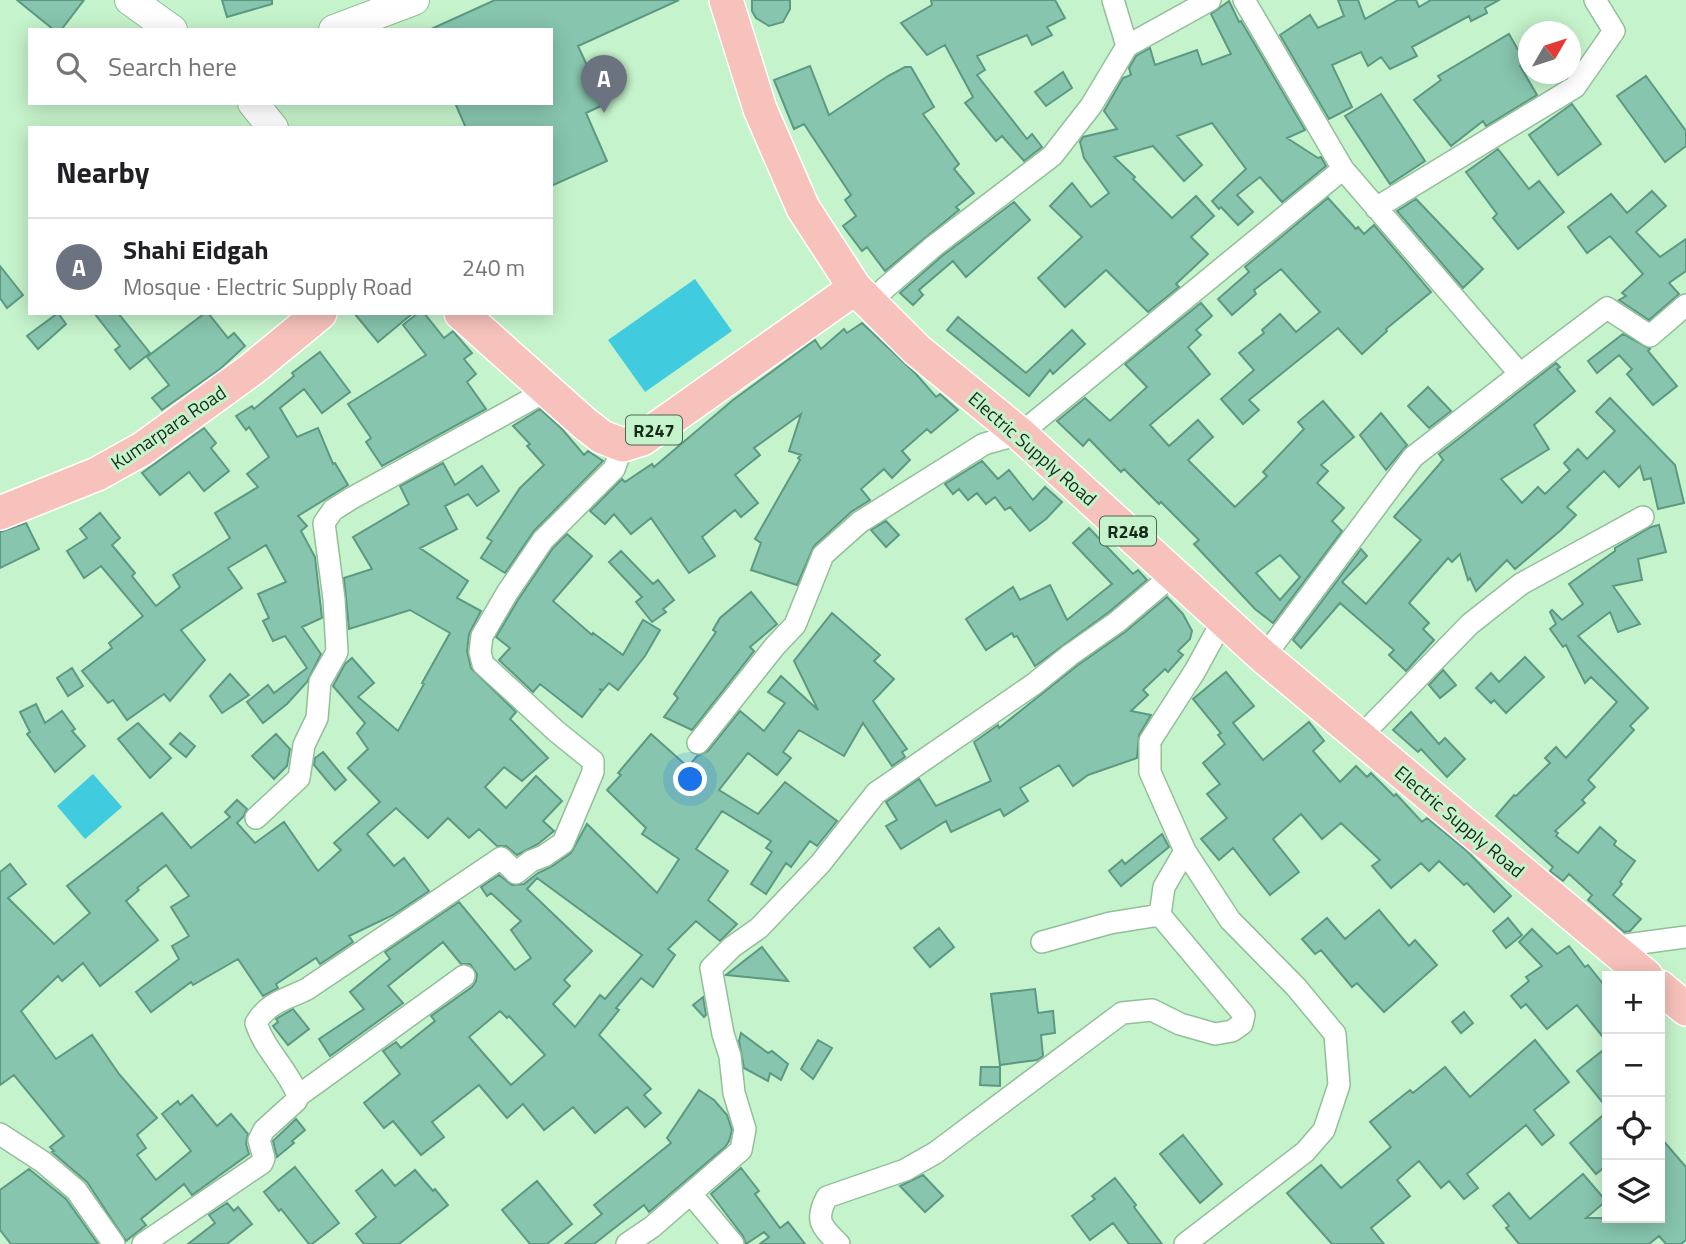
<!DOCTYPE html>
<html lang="en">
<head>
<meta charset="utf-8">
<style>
	:root { --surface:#fff; --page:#f6f6f6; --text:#202124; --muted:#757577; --line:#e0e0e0; --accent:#d93025 }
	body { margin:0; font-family:"Titillium Web",sans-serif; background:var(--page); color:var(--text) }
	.controls { position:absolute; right:21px; bottom:21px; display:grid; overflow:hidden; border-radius:0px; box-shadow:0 4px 18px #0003 }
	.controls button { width:63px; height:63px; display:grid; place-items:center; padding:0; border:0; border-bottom:2px solid var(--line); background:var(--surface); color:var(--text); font:35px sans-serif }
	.compass { position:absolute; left:1518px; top:21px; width:63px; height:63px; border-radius:50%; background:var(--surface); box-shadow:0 4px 18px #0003; rotate:51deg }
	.you { position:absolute; left:691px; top:780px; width:24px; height:24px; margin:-18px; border:5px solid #fff; border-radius:50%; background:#1a73e8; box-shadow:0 0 0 10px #1a73e833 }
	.badge { display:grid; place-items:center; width:46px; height:46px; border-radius:50%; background:var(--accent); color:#fff; font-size:23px; font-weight:700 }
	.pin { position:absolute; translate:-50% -58px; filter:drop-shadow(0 2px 4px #0008) }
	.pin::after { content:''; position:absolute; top:37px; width:24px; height:21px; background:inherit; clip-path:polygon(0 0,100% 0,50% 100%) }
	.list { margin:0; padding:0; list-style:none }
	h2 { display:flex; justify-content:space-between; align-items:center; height:91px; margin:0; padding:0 28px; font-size:30px }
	h2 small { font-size:23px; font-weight:400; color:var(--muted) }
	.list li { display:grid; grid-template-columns:46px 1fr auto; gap:21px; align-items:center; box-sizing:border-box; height:98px; padding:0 28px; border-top:2px solid var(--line) }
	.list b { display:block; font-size:26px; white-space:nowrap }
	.list p { margin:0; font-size:23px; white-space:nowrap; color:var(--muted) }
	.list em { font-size:23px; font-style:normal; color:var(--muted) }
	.icon { flex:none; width:38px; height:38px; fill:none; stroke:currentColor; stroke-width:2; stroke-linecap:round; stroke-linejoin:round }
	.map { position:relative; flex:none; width:1686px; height:1244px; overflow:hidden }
	.search { position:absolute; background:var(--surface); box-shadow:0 4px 18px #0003; left:28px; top:28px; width:525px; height:77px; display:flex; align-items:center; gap:18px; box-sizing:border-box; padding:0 24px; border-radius:0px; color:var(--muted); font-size:26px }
	.panel { position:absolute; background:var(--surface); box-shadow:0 4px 18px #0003; left:28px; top:126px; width:525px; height:189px; border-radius:0px }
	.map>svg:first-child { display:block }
	.water { fill:#41cbde }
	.building { fill:#87c5ae; stroke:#5c9983; stroke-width:2; fill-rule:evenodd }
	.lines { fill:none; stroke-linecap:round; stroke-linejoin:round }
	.street-casing { stroke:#92bf98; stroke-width:24 }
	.secondary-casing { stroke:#92bf98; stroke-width:32 }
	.primary-casing { stroke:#fff; stroke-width:36 }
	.street { stroke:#fff; stroke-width:21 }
	.secondary { stroke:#fff; stroke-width:30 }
	.primary { stroke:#f7c2bb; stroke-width:33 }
	.labels { text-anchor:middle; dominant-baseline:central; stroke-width:6; stroke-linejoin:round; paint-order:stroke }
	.shield { fill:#c5f3cb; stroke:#4c6650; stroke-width:2 }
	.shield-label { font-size:18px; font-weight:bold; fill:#182a1b }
	.street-label { font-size:19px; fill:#182a1b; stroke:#c5f3cb }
</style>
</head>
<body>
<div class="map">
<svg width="1686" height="1244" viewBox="0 0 1686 1244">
	<rect width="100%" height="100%" fill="#c5f3cb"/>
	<path class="water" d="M695,279L732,331L645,392L608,340Z
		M93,774L122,807L85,839L57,806Z"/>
	<path class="building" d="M17,0H84L61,30H54Z
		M222,0H272V4L227,17Z
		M495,0H679L578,46L605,104L586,113L607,161L551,186V128H466L455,103H551V30H429Z
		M752,0H790V9L783,22L769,26L756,18L752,11Z
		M931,0H1055L1065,18L1047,27L1052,35L1032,45L1027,35L977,56L985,70L977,75L1027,139L1032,134L1042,147L1024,161L1002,136L996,141L965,103L973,97L945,45L927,55L901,23L932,5Z
		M1338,0H1358L1365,19L1398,0H1416L1419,7L1431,0H1499L1485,8L1487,13L1471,21L1469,16L1412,47L1417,56L1390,69L1381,57L1368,66L1361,52L1332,65L1352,107L1329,119L1280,35L1310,15L1318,28L1344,16Z
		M1229,1L1239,22L1241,21L1305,130L1287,138L1318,158L1321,157L1326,166L1282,202L1260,177L1237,195L1253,212L1238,225L1221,207L1219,209L1212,201L1246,169L1212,123L1177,136L1202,165L1184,181L1153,146L1114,157L1135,177L1133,179L1172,218L1196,196L1214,216L1191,237L1208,254L1176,284L1179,287L1148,312L1106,270L1065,307L1038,278L1082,237L1050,206L1072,183L1091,207L1109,193L1084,158L1080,142L1083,137L1117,129L1104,111L1123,78L1131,75L1129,68L1136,56L1150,48L1155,65L1197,50L1202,65L1231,54L1211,14Z
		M1509,34L1525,62L1520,66L1537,95L1486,126L1483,121L1451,146L1414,100L1441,80L1438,76Z
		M810,66L829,115L888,76L905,67H911L934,107L923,114L959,164L954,169L974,193L956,207L959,210L885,271L867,247L862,251L843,226L856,216L845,200L851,195L804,124L794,129L774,80Z
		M1063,72L1072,88L1046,106L1035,92Z
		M1646,76L1686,131V146L1665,162L1617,96Z
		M1381,94L1425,161L1390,184L1345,116Z
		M1572,104L1601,144L1558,175L1529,135Z
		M1498,149L1529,189L1539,181L1564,212L1518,249L1493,218L1497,214L1466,172Z
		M1652,191L1666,206L1636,232L1660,257L1686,239V271L1669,283L1679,294L1649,320L1619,300L1626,296L1622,293L1643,274L1610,236L1587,253L1568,227L1611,194L1627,213Z
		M1328,198L1356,229L1358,227L1364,234L1374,225L1431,292L1386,329L1387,331L1362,354L1338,328L1249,400L1259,410L1243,424L1221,399L1254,370L1239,353L1264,333L1262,330L1280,314L1296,332L1320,312L1281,269L1254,290L1256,294L1232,315L1218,299L1249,272L1245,267Z
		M1416,199L1483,269L1463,288L1397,211Z
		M1014,202L1030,220L966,277L953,261L919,290L923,295L913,305L900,293L942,256Z
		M0,266L23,295L7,308L0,298Z
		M1201,303L1212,316L1196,330L1201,335L1188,347L1210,374L1150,425L1169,446L1198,420L1213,437L1188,460L1235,507L1267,476L1263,472L1304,429L1298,422L1323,401L1354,437L1321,465L1328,471L1317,483L1344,508L1332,521L1342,531L1273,623L1255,609L1194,544L1199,540L1161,502L1159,504L1124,469L1121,472L1089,439L1083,446L1057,421L1085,398L1110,421L1147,387L1125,364ZM1280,555L1300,577L1280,600L1256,573Z
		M58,313L66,324L38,349L27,336Z
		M94,313H118L150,353L130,369L115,350L120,346Z
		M205,313H208L228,338L234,333L245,346L220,369L162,410L152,398L169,385L147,357Z
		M354,313H413L378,342Z
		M418,313H424L444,338L453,331L472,353L464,359L476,374L467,382L486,409L382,466L366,442L371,438L348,404L426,355L403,325Z
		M958,317L1026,373L1072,330L1085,344L1053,374L1050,370L1029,396L947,330Z
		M862,323L916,374L936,397L940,394L958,410L931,433L927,429L902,451L910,460L892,478L884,469L861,489L870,500L851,512L814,546L797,585L751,570L761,543L755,539L800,460L798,458L801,455L789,451L801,414L754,448L760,455L735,475L758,503L741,517L735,510L702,537L715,556L689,573L651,518L631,534L614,514L605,524L590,511L622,479L625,482L652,464L654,467L733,400L815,340L821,349L844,329L847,333Z
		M1623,334L1650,349L1648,351L1677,386L1653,405L1627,374L1632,369L1619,355L1597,373L1588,361Z
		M320,352L350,392L322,413L304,389L280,408L297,437L318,428L333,464L335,463L348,485L298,516L307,526L301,531L315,557L322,618L302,627L321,654L307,682L287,704L263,723L247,702L268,685L274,693L307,668L285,636L273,641L263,621L269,618L258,594L286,582L266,545L228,568L242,588L181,630L205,660L170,701L164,694L127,720L113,700L108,703L82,671L112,648L109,643L143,616L101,566L84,578L67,551L87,538L80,529L100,513L120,538L112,545L135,573L132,576L156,606L180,587L173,575L230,538L215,513L258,487L247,474L269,457L249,427L246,430L236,416L252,406L254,409L294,376L292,373Z
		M1556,363L1560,367L1557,369L1575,391L1534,425L1549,449L1501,479L1522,503L1538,487L1545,494L1570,470L1564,463L1578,449L1587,459L1615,431L1596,412L1610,398L1675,465L1684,503L1658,509L1651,478L1644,480L1640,466L1619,487L1604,471L1567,507L1576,515L1561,530L1515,569L1507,560L1476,591L1470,578L1468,580L1460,554L1452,562L1448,558L1409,603L1429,623L1423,629L1434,640L1406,671L1389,655L1394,650L1340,603L1301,648L1293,640L1361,549L1367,556L1342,582L1366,604L1421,540L1394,517L1443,460L1439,454Z
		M1428,387L1451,411L1429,428L1408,406Z
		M540,409L562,429L584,455L588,451L603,461L534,531L505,573L481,558L492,541L487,538L520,488L544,465L527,446L530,444L513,426Z
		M1381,413L1407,445L1386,470L1360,435Z
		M204,428L216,443L211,448L229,471L204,491L189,472L160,495L142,473Z
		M982,461L998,479L1009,470L1033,500L1045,487L1062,502L1046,519L1030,531L1010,507L1005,510L995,497L986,504L977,493L968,500L959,489L953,494L945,484Z
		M443,463L455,485L482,466L499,491L477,506L468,494L445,506L457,529L420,548L468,581L457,598L481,611L469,634L467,651L471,668L516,712L510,719L548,758L522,781L504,767L485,787L506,808L536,776L562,801L543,821L554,831L538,844L517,855L506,846H497L479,829L469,838L448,818L428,838L396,808L367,834L394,866L404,858L429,891L393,915L349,936L353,942L320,964L316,958L276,984L278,988L263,996L238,959L193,985L191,982L151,1012L136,992L179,959L172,946L189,936L171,907L189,896L166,865L137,888L139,890L126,901L158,940L100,986L83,963L62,981L58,976L21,1011L56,1059L92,1035L119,1074L157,1118L137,1135L146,1148L137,1155L156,1180L191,1151L162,1114L178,1101L180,1105L192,1095L217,1126L231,1114L248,1134L246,1144L249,1154L192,1195L184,1184L141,1219L146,1225L126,1241L87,1182L52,1152L54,1151L50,1147L64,1136L14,1075L0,1085V872L10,864L26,884L8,898L54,944L90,913L67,886L162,813L191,848L230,817L225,812L237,800L247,809L243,817L237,823L255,843L284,822L318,871L341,850L334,843L380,802L348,768L368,749L357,733L365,723L333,686L345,664L352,658L374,683L358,697L398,731L424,684L422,683L450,633L410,610L349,629L344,578L372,569L353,537L409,504L400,486Z
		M886,521L899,535L886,547L871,530Z
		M26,523L39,549L0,568V532Z
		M1659,525L1666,552L1638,559L1642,580L1613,586L1640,624L1618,632L1610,612L1578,636L1648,708L1630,726L1634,730L1588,780L1595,787L1582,800L1585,803L1555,831L1558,833L1556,836L1578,853L1600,827L1616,841L1614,845L1635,861L1620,882L1622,884L1613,895L1641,919L1630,931L1624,932L1588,900L1592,895L1569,874L1563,881L1550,871L1553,867L1496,816L1514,795L1516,796L1550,763L1545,758L1556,747L1566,758L1617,702L1591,677L1585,683L1566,645L1563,647L1550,629L1556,624L1550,612L1552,610L1562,620L1583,604L1569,584L1615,551V548L1651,527Z
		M1089,528L1133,574L1138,570L1147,580L1109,612L1035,666L1017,636L1014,637L1012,633L986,650L966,619L1013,587L1020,600L1050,585L1067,620L1112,584L1073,543Z
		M567,534L592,556L553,601L592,635L593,633L623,655L643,620L660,630L645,656L618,690L609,683L603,690L599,689L602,691L582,717L540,684L533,692L499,660L510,648L496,637L518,600L553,548Z
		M621,551L653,584L658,580L674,600L663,609L666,612L652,622L636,602L642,597L609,562Z
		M751,592L777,624L750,647L754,651L692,730L664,717L678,698L674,694L716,632L713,630L720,618Z
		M1167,597L1183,614L1192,631L1190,639L1178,651L1183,655L1168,672L1165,669L1143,690L1148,695L1131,711L1151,715L1139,735L1137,758L1088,775L1073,786L1059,765L1020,788L1028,801L1004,816L1000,809L951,832L946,821L901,849L886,826L897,820L886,802L919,779L936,806L991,781L974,742L998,725L999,728L1078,665L1125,632Z
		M832,613L880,655L874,661L894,679L873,701L907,749L902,752L905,757L892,766L863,723L844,756L799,730L783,752L791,758L777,775L748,753L719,790L758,814L785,782L837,821L817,846L810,841L791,867L786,863L766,894L751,884L772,852L766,848L771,841L722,811L696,849L728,871L708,900L737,924L720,941L696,921L668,949L675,955L653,987L641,978L616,1008L619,1010L599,1035L651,1089L644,1095L661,1113L645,1127L627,1107L595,1133L573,1107L544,1130L523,1104L507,1118L479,1085L432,1122L444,1137L421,1155L393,1121L384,1128L364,1103L400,1074L383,1051L396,1042L401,1048L435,1021L431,1016L472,987L476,981L477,974L470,964H461L443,942L388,986L403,1003L330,1056L319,1039L364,1009L350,992L390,959L385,952L459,902L515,970L531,958L511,930L521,921L491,893L487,896L481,887L499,875L512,885L524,884L538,873L551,867L571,853L587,824L657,893L679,859L642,834L646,828L607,790L621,775L618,773L651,734L688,767L697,756L708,751L740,711L764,731L785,703L768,692L781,676L818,710L794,661ZM537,878L642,955L605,999L600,995L575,1027L553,1004L570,986L564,980L592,951L527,889ZM500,1011L507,1018L509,1016L545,1055L511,1085L469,1037Z
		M1525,657L1544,677L1506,713L1494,700L1491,703L1476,688L1491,673L1499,682Z
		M72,668L83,686L68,696L57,678Z
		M1443,670L1456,685L1440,698L1429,685Z
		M1226,672L1254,706L1233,723L1263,760L1309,722L1324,741L1313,751L1340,782L1356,766L1367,777L1371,773L1394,796L1396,794L1422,822L1427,818L1467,851L1511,896L1494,912L1467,883L1464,885L1439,861L1429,871L1421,863L1391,888L1372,866L1380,860L1341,823L1322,839L1301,814L1273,839L1299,872L1270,895L1233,848L1219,860L1201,839L1227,818L1207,794L1220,784L1203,763L1225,744L1218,735L1221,733L1193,699Z
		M230,674L249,695L222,713L210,696Z
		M36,704L45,723L62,711L75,729L72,731L85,746L55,772L27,734L30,732L20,712Z
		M1411,712L1439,744L1445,738L1465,759L1447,777L1421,749L1418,752L1393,730Z
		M138,723L171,758L150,778L118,739Z
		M180,733L195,746L186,757L170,744Z
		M276,734L290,749L287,766L274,779L252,756Z
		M323,752L346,780L335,790L314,765L315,758Z
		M1162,834L1169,847L1121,886L1109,871L1122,860L1125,864Z
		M1379,910L1409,946L1415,940L1437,965L1384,1012L1357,983L1352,987L1321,950L1315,954L1302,939L1327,918L1345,939Z
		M1508,918L1522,935L1506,948L1493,931Z
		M939,928L954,947L930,967L914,948Z
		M1532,929L1557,954L1569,946L1585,967L1588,965L1607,989V1042L1577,1005L1547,1029L1526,1004L1521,1008L1511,996L1529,981L1526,977L1542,966L1519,942Z
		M762,947L788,981L726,975Z
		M1035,989L1038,1013L1053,1011L1055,1033L1041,1035L1043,1056L1037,1060L1000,1065L991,994Z
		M703,997L706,1015L704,1017L693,1005Z
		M293,1009L309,1029L288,1045L273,1026L278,1022L276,1019Z
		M1464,1012L1473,1023L1461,1033L1452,1022Z
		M741,1033L768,1053L772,1051L788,1064L781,1080L770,1073L768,1081L744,1068L739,1041Z
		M818,1040L832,1048L813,1079L801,1069Z
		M1535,1040L1569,1082L1534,1110L1554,1135L1542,1145L1526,1125L1467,1174L1478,1188L1464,1199L1449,1181L1441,1188L1419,1161L1397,1180L1410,1196L1371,1228L1384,1244H1332L1287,1193L1321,1165L1341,1188L1391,1147L1370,1122L1410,1090L1413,1093L1445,1067L1470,1097Z
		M1607,1047V1108L1577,1071Z
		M981,1067H1000V1086L980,1085Z
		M699,1090L714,1100L727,1115L732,1130L729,1141L725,1147L649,1212L644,1205L594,1244H565L602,1214L594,1205L671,1143L667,1138Z
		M1607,1112V1165L1596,1174L1570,1143Z
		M296,1119L305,1130L292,1141L294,1143L277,1157L273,1141Z
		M1183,1135L1222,1184L1200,1203L1160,1154Z
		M1660,1137L1686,1167V1240L1681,1244H1666L1659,1236L1649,1244H1519L1506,1228L1509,1226L1493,1206L1509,1193L1530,1219L1583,1174L1606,1201L1586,1218H1660Z
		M295,1167L339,1223L312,1244H309L281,1209L279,1211L264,1192Z
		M741,1168L759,1191L755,1194L780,1228L788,1222L805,1244H760L769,1237L764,1232L746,1244L743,1236L711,1194Z
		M29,1169L66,1199L98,1244H11L0,1230V1190Z
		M382,1170L395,1186L415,1170L433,1191L435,1189L448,1205L399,1244H364L356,1234L376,1217L356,1191Z
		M923,1175L943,1196L925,1212L900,1186Z
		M1115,1178L1136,1205L1134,1207L1162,1244H1129L1113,1223L1090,1240L1072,1216L1095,1199L1092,1196Z
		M537,1181L572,1224L547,1244H530L502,1210Z
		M227,1203L234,1211L238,1207L252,1224L227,1244H188L215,1223L209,1215Z"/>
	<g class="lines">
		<g class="street-casing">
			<path id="street" d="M1113,0L1127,46
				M1376,208L1575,87L1614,31L1595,0
				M869,302L934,246L1052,156L1091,106L1127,46L1210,0
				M1520,374L1607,308L1650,336L1686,305
				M1264,657L1413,457L1520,374L1343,169
				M1360,737L1470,624L1521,584L1643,517
				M698,743L775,646L795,625L823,555L860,522L984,444L1020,434L1343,169L1244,0
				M256,818L299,778L304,745L317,718L320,682L337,652L334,599L324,523L333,510L352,498L548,390
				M1042,942L1110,923L1160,915L1164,887L1185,851
				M1611,947L1686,937
				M298,1096L464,976
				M0,1134L43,1162L76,1190L114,1244
				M691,1194L733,1244
				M143,1244L262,1163L264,1158L259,1140L264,1130L296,1101L298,1096C288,1069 265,1051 256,1023C268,1002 287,999 307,989L501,858L516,873L531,861L544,856L563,843L593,772V761L556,731L483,664L480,652L482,636L507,593L543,540L614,469L623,445
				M627,1244L652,1227L741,1150L745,1129L734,1093L730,1056L723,1034L711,968L732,947L759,928L820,864L876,793L1034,684L1070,655L1117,622L1175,573
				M839,1244C822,1227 814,1221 827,1197L905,1170L935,1153L1122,1013L1152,1010L1180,1024L1215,1034L1232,1031L1242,1024L1244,1015L1160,915
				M1185,1244L1305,1152L1324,1130L1339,1085L1335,1034L1296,987L1230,920L1185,851L1150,772V741L1195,671L1224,618"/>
		</g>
		<g class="secondary-casing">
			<path id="secondary" d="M130,0L172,30
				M334,30L414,0
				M253,103L273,128"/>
		</g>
		<g class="primary-casing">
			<path id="primary" d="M726,0L760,109L803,208L855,288L917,350L1020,434L1264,657L1646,976
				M461,313L584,423L602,437L623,445L642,439L855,288
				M0,513L97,474L142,449L252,369L320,313
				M1660,987L1686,1009"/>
		</g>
		<use href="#street" class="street"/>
		<use href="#secondary" class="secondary"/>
		<use href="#primary" class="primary"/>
	</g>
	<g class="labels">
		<g class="shield">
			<rect x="626" y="415.5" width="56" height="29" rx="5"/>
			<rect x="1100" y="516.5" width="56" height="29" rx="5"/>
		</g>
		<g class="shield-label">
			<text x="654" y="430">R247</text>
			<text x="1128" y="531">R248</text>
		</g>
		<g class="street-label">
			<text transform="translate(168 427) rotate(-34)">Kumarpara Road</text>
			<text transform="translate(1033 448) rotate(41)">Electric Supply Road</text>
			<text transform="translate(1460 821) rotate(40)">Electric Supply Road</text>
		</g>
	</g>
</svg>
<div class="controls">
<button>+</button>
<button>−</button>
<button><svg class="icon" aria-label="locate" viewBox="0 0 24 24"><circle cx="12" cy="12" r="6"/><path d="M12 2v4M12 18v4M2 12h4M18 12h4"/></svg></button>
<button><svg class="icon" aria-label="layers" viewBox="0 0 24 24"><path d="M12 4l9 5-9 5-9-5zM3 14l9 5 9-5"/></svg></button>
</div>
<svg class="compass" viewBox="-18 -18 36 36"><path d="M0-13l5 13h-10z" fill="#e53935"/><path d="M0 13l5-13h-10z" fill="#757577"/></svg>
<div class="you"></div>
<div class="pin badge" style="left:604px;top:113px;background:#6b7280">A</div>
<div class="search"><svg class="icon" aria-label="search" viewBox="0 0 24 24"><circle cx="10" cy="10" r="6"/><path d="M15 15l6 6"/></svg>Search here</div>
<section class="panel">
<h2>Nearby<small></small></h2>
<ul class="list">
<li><span class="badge" style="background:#6b7280">A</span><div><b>Shahi Eidgah</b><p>Mosque · Electric Supply Road</p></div><em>240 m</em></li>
</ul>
</section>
</div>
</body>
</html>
